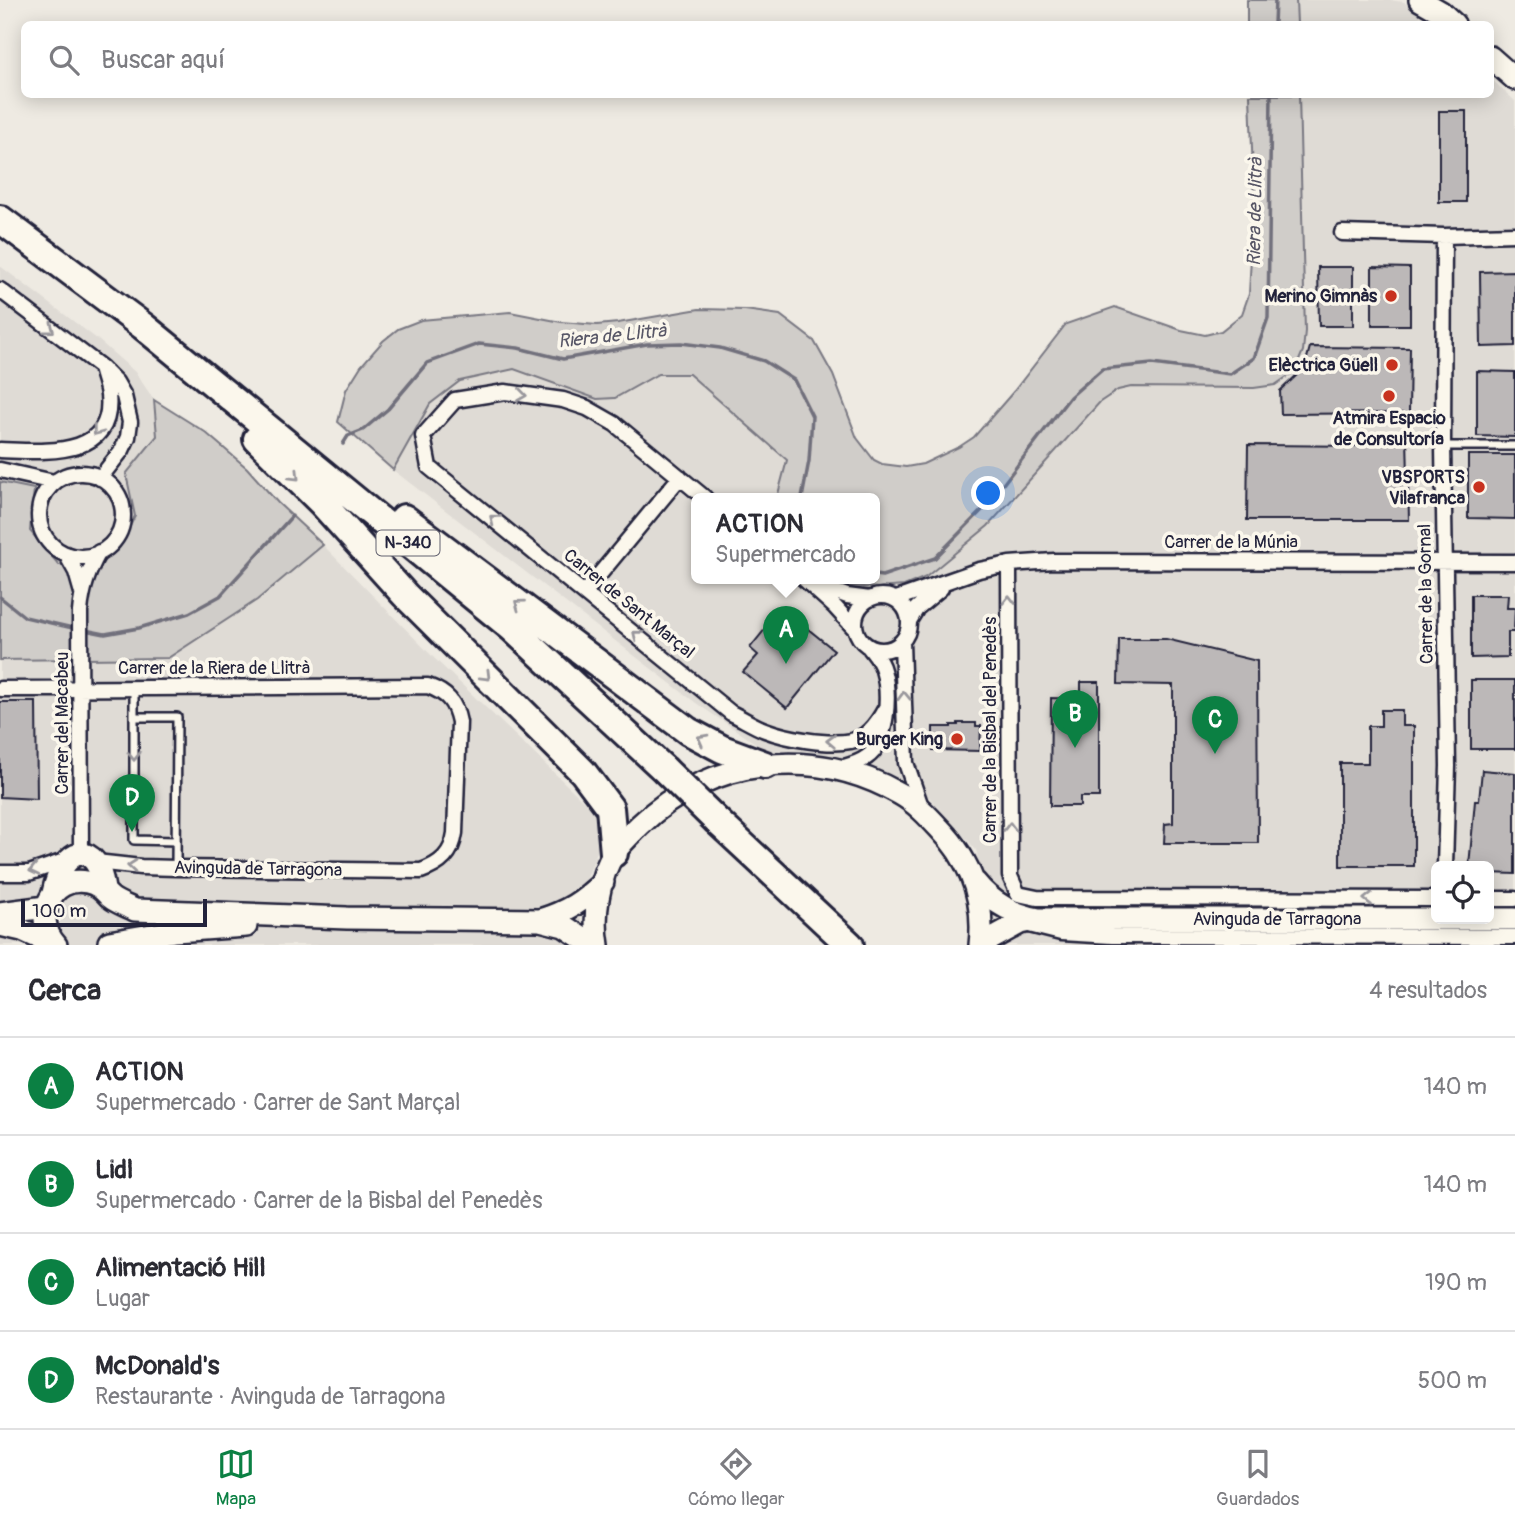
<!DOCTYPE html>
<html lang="es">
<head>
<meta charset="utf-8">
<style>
	:root { --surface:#fff; --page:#f2f2f3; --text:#2b2b33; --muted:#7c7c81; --line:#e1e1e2; --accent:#0b8043 }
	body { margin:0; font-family:Pangolin,sans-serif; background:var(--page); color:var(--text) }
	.controls { position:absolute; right:21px; bottom:21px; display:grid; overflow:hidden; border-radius:10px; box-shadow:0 4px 18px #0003 }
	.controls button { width:63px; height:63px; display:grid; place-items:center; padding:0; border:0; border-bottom:2px solid var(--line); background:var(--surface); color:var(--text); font:35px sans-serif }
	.scale { position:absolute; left:21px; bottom:18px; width:186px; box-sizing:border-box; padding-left:7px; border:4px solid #22223b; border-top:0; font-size:19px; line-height:24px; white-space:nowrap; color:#22223b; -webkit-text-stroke:5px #fbf7ec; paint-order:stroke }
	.you { position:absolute; left:989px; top:494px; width:24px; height:24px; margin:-18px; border:5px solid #fff; border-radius:50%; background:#1a73e8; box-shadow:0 0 0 10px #1a73e833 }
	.badge { display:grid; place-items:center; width:46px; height:46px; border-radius:50%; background:var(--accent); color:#fff; font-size:23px; font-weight:700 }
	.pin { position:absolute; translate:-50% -58px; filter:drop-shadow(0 2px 4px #0008) }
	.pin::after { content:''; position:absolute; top:37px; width:24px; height:21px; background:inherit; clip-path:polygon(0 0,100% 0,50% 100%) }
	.popup { position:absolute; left:691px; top:493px; width:189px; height:91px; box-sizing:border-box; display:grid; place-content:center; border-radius:10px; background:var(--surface); filter:drop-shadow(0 2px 5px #0005); font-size:23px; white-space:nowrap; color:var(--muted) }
	.popup b { font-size:26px; color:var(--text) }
	.popup::after { content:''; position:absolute; left:50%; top:100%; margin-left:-14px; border:14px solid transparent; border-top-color:var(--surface) }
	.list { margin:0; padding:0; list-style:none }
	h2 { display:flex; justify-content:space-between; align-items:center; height:91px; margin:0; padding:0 28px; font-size:30px }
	h2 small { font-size:23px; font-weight:400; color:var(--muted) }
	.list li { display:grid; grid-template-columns:46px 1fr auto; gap:21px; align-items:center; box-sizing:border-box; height:98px; padding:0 28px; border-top:2px solid var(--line) }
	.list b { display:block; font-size:26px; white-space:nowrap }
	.list p { margin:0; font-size:23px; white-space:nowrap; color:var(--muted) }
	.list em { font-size:23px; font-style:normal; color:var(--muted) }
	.icon { flex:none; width:38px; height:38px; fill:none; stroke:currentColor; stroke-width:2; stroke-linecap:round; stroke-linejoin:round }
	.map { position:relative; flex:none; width:1515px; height:945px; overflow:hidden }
	.search { position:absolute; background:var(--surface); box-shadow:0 4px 18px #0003; left:21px; right:21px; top:21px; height:77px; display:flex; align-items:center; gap:18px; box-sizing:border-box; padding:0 24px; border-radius:10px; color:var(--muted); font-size:26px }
	.sheet { height:483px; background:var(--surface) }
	nav { display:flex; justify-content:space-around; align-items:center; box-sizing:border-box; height:98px; border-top:2px solid var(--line); background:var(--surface); font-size:19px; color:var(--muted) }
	nav a { display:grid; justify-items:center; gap:4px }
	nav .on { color:var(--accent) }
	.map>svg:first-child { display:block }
	.built { fill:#dfdbd5; fill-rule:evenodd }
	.green { fill:#d0cdc9; stroke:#797882; stroke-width:2 }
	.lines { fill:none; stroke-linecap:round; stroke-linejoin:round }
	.stream { stroke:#716f7c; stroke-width:3.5 }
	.building { fill:#bcb8b8; stroke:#22223b; stroke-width:2 }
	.lane-casing { stroke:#22223b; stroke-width:12 }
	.street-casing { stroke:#22223b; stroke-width:19 }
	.secondary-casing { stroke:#22223b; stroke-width:26 }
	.highway-casing { stroke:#22223b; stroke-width:32 }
	.lane { stroke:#fbf7ec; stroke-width:7 }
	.street { stroke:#fbf7ec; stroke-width:14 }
	.secondary { stroke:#fbf7ec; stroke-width:21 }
	.highway { stroke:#fbf7ec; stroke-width:26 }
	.highway-bridge-casing { stroke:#22223b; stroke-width:32; stroke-linecap:butt }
	.highway-bridge { stroke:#fbf7ec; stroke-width:26 }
	.oneway { stroke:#99979c }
	.poi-dot { fill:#c8321e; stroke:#fbf7ec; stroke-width:2.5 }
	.labels { text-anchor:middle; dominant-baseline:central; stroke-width:7; stroke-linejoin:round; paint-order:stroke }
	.shield { fill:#fbf7ec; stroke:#636270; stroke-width:2 }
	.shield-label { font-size:16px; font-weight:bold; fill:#22223b }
	.poi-label { font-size:18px; font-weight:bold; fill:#22223b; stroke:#fbf7ec; text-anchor:end }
	.street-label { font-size:18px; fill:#22223b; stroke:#fbf7ec }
	.water-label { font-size:19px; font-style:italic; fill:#575666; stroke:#fbf7ec }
</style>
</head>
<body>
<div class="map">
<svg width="1515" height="945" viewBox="0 0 1515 945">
	<rect width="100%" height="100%" fill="#eeeae2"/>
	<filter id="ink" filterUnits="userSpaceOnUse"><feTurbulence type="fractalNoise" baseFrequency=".0143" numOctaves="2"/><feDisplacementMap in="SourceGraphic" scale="14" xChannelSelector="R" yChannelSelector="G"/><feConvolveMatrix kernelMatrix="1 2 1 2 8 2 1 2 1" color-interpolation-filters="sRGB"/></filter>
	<g filter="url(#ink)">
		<path class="built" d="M1296,0H1389L1404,2L1429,24H1297Z
			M1491,79L1515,101V945H997L976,850L929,797L864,764L811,755L770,753L696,703L393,470L430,404L460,381L514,369L597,399L615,398L658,374H689L787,460L777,498H697V578H826L834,585L878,588L1100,402L1118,390L1303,351L1305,331L1299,95L1490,94ZM1436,866H1489V919H1436Z
			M0,266L97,339L135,372L154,400L157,436L126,474L135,516L119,548L98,566L59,565L30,531L34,489L0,482Z
			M323,545L435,659L593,810L600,844L581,894V945H0V660L168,658L257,600Z"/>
		<path class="green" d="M1247,0H1296L1297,24H1247Z
			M1250,95H1299L1305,331L1303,351L1298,363L1291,374L1275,385L1254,388L1131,387L1118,390L1100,402L988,526L926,577L904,586L878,588L834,585L826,578H875V498H777L787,460L689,374H658L615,398L597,399L514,369L460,381L430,404L393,470L338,422L346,390L361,366L383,341L398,329L421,320L510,312L561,322L597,325L618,323L699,309L745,310L780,315L814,341L833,375L857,438L874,460L882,464L906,467L923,464L959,447L974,437L1014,391L1066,324L1115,307L1181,330L1205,335L1221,331L1242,314L1249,294L1254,202Z
			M154,400L205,432L247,468L278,503L323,545L257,600L168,658L0,660V482L34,489L30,531L59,565L98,566L119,548L135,516L126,474L157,436Z"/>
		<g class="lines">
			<path class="stream" d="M1274,24L1275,0
				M343,444L348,436L363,430L388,409L427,363L479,344L518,348L563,359L647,344L681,343L720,348L764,361L794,380L812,416L809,461L802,498
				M875,575L882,576L935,558L987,505L1070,397L1102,369L1152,364L1230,374L1254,358L1268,318L1271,94
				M0,597L25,617L77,629
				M85,630L105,634L139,628L189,613L220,596L292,516"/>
		</g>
		<path class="building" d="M1439,111H1466V202H1439Z
			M1318,267H1353V326H1319Z
			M1372,267L1410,268V325H1372Z
			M1515,271V346L1481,347L1480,272Z
			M1310,347L1410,348L1409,413L1281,414L1280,391L1299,373L1306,362Z
			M1477,371L1515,372V437L1477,436Z
			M1363,436H1407L1409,520H1247L1248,445L1363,446Z
			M1468,455H1515V519L1468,518Z
			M1471,595H1508L1507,608H1515L1514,632H1508V657L1471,658Z
			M782,608L834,650L787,708L743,672L758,655L750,648Z
			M1119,639H1166L1257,661L1258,843H1164L1165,824L1173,823V685L1118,684Z
			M1471,680H1515V749H1471Z
			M1081,682H1099V797H1080V806H1050L1051,698L1081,699Z
			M0,702H36L37,799L0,797Z
			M1381,710H1402V726H1414V866H1340V763H1368V726H1381Z
			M958,723H976V726H981L980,751L933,750V727H951V725H958Z
			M1482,770L1515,773V874L1489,873V866H1469L1475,801H1479Z"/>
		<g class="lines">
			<g class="lane-casing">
				<path id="lane" d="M1443,446H1515
					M134,689V840L176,841
					M134,717H177L176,868"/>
			</g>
			<g class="street-casing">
				<path id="street" d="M1342,233L1444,236L1515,234
					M1444,236L1443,446L1448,766L1445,866
					M0,290L101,367L116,382L124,396L130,422L128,437L122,450L100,478
					M0,450C42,451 115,460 108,395C107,386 103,377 101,368
					M0,470L54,482
					M39 515a42 42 0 1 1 84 0a42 42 0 1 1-84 0Z
					M705,498L615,424L587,408L563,400L505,392L455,400L423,436L429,467L731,713C742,718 754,726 765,730C786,738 828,746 851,741C867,738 878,722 885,709
					M66,554L76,572L82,593
					M1009,564L1010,876L1018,894L1037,898L1436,899
					M803,578L835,607L856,630
					M815,584L847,596L870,599
					M585,592L680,477
					M855 623a27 27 0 1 1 54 0a27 27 0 1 1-54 0Z
					M896,599L979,570L1009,564L1054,561L1515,562
					M909,621L917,608L941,588
					M902,642L906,763L922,809
					M0,689L428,686C447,693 455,702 459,722L455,833C452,854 441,864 421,871L176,868L141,867L96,862
					M837,769C847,766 858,764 867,757C888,743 890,693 883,670C881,661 875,655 869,647
					M81,854L80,612C82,589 88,572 99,552
					M0,873H29L67,860
					M1489,899H1515
					M1029,925L1061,933L1112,936L1515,937"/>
			</g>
			<g class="secondary-casing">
				<path id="secondary" d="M1420,0L1441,12L1454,24
					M1490,57L1515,79
					M975,882C992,903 1012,914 1039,919H1515
					M53,893C62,848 97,836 104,889
					M0,913L46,907
					M540,920C568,911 582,902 603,882
					M0,925L22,930L55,945
					M109,942L175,931L246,926
					M56,945C32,920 50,875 87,882C98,884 103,890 110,897C117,903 127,906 135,910L347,918L540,920L564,926L592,945
					M598,945C593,917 598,877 615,852C622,842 631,834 640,825C711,757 814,745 900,794C916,803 928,816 940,829C971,861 985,901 980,945
					M980,945L1020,923L1039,919"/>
			</g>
			<g class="highway-casing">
				<path id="highway" d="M0,219L143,326L512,628L664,769
					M257,439L322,503L405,595L583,772L610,808L614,853
					M404,518L688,731L722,749L765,765
					M717,821L850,945"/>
			</g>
			<use href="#lane" class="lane"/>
			<use href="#street" class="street"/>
			<use href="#secondary" class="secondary"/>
			<use href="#highway" class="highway"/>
			<g class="highway-bridge-casing">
				<path id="highway-bridge" d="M664,769L717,821"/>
			</g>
			<use href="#highway-bridge" class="highway-bridge"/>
		</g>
		<defs><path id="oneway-chevron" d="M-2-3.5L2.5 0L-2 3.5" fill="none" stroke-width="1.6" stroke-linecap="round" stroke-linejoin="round" transform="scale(1.75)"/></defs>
		<g class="oneway">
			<use href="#oneway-chevron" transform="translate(50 329) rotate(37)"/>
			<use href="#oneway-chevron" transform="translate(522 395) rotate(8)"/>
			<use href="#oneway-chevron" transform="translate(97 431) rotate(127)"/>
			<use href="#oneway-chevron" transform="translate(295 476) rotate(45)"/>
			<use href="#oneway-chevron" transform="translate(494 519) rotate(-141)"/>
			<use href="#oneway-chevron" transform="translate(1009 600) rotate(-90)"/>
			<use href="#oneway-chevron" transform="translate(519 604) rotate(-143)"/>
			<use href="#oneway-chevron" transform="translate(637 635) rotate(-141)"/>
			<use href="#oneway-chevron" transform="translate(486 676) rotate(45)"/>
			<use href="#oneway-chevron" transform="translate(904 696) rotate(-92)"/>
			<use href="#oneway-chevron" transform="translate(702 739) rotate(-152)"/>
			<use href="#oneway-chevron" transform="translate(831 741) rotate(-178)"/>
			<use href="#oneway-chevron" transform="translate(134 756) rotate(90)"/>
			<use href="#oneway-chevron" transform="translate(1010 827) rotate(-90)"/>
			<use href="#oneway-chevron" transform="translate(132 866) rotate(-175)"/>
			<use href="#oneway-chevron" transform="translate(34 870) rotate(167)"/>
			<use href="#oneway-chevron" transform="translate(1368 899) rotate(-180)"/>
		</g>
	</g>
	<g class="poi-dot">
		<circle cx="1391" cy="296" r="7"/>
		<circle cx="1392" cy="365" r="7"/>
		<circle cx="1389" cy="396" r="7"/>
		<circle cx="1479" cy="487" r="7"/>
		<circle cx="957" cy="739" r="7"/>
	</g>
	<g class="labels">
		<rect class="shield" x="376.5" y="530.5" width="63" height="25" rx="5"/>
		<g class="shield-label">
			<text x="408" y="543">N-340</text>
		</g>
		<g class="poi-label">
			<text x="1377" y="296">Merino Gimnàs</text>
			<text x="1378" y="365">Elèctrica Güell</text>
			<text x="1389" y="418" text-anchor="middle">Atmira Espacio<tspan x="1389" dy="21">de Consultoría</tspan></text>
			<text x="1465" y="477">VBSPORTS<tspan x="1465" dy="21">Vilafranca</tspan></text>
			<text x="943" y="739">Burger King</text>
		</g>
		<g class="street-label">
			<text x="1231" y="542">Carrer de la Múnia</text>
			<text transform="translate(1426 594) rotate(-91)">Carrer de la Gornal</text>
			<text transform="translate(629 604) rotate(39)">Carrer de Sant Marçal</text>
			<text x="214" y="668">Carrer de la Riera de Llitrà</text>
			<text transform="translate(62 723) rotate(-90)">Carrer del Macabeu</text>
			<text transform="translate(990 730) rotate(-90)">Carrer de la Bisbal del Penedès</text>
			<text transform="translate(258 869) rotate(1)">Avinguda de Tarragona</text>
			<text x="1277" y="919">Avinguda de Tarragona</text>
		</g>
		<g class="water-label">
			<text transform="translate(1255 212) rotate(-89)">Riera de Llitrà</text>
			<text transform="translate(612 336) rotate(-6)">Riera de Llitrà</text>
		</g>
	</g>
</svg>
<div class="controls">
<button><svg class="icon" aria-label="locate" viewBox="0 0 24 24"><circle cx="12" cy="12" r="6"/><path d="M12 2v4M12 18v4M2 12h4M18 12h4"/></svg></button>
</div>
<div class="scale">100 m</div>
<div class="you"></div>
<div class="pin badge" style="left:786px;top:664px">A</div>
<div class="popup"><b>ACTION</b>Supermercado</div>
<div class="pin badge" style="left:1075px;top:748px">B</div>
<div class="pin badge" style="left:1215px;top:754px">C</div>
<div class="pin badge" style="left:132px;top:832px">D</div>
<div class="search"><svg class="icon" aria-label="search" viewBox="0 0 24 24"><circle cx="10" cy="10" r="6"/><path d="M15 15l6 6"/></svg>Buscar aquí</div>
</div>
<section class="sheet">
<h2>Cerca<small>4 resultados</small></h2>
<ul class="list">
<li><span class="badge">A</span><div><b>ACTION</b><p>Supermercado · Carrer de Sant Marçal</p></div><em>140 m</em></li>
<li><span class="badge">B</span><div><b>Lidl</b><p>Supermercado · Carrer de la Bisbal del Penedès</p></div><em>140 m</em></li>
<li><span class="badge">C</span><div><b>Alimentació Hill</b><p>Lugar</p></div><em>190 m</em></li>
<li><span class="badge">D</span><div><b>McDonald's</b><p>Restaurante · Avinguda de Tarragona</p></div><em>500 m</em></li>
</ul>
</section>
<nav>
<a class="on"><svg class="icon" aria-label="map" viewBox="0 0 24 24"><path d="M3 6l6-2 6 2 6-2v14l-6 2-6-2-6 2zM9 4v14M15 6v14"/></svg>Mapa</a>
<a><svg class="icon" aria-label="directions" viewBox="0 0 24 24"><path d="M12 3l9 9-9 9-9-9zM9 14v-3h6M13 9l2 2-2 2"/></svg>Cómo llegar</a>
<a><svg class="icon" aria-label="saved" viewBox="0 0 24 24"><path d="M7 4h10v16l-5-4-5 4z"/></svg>Guardados</a>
</nav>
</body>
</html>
